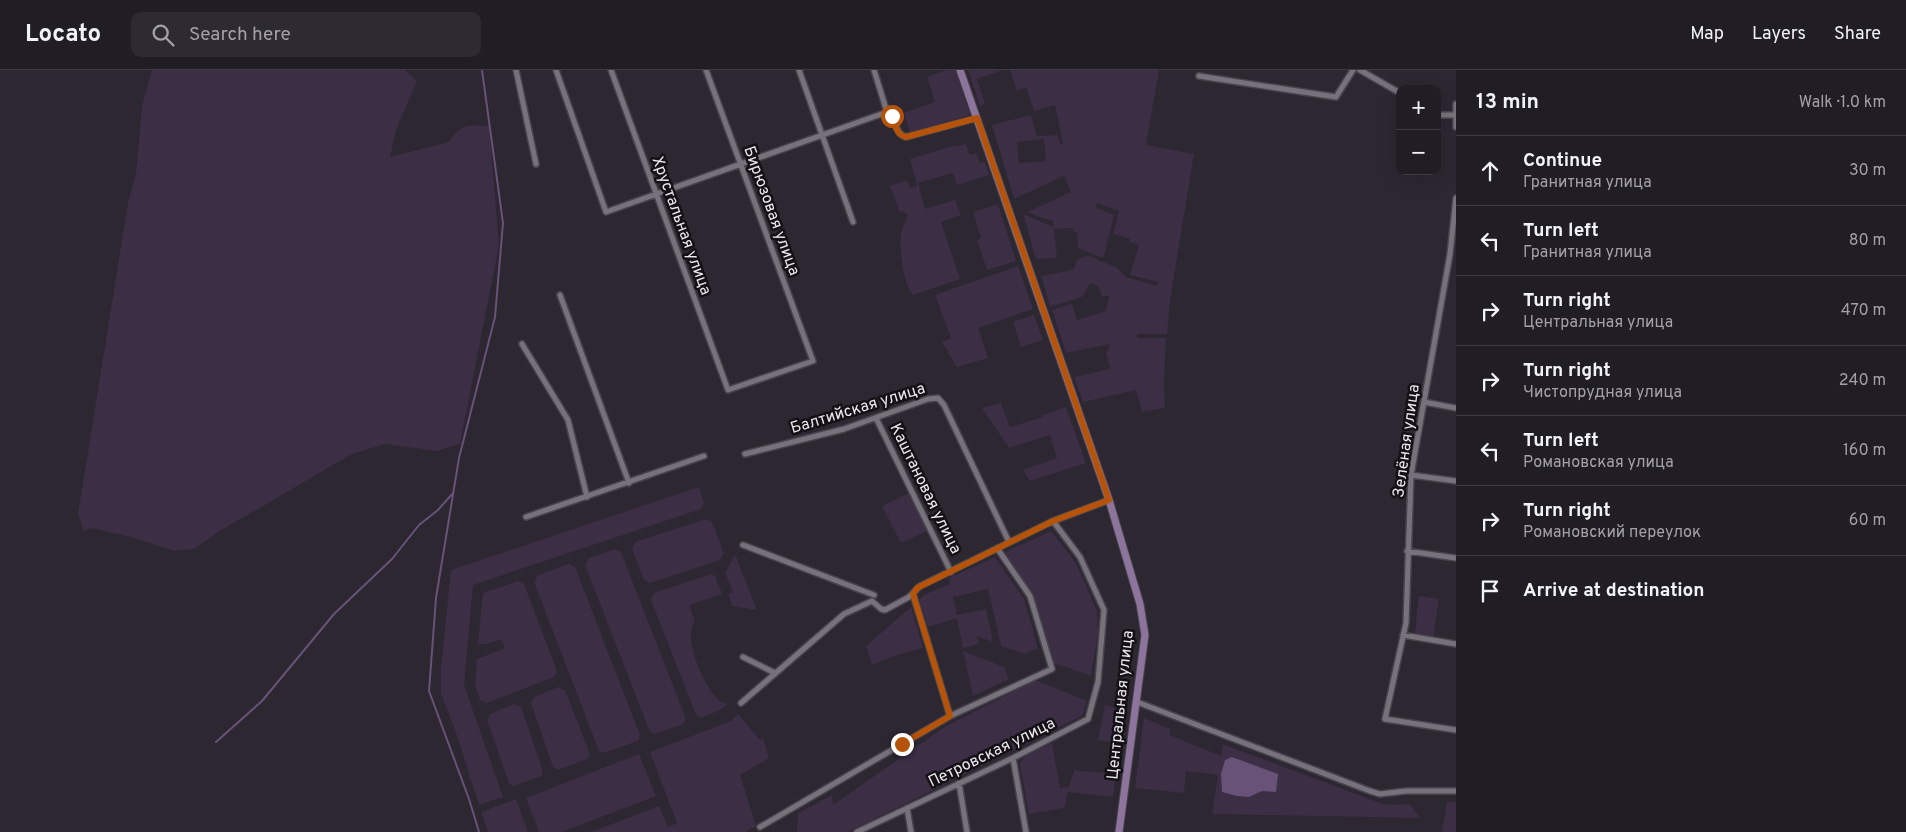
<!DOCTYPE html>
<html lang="en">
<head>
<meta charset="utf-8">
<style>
	:root { --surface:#211d24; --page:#2d2a31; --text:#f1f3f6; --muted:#a2a2a6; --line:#3e3b41 }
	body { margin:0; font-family:Overpass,sans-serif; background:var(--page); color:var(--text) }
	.controls { position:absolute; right:15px; top:15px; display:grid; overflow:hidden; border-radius:10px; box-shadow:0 5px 20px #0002 }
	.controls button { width:45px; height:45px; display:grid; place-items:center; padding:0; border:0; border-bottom:1px solid var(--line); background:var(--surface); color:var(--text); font:25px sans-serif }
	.stop { position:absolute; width:15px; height:15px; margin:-11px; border:4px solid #b45309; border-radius:50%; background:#fff }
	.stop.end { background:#b45309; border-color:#fff; box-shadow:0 1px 5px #0008 }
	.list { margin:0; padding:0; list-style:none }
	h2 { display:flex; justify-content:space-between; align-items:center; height:65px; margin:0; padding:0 20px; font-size:21px }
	h2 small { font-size:16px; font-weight:400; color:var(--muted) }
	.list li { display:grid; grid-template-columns:32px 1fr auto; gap:15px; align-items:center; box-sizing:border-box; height:70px; padding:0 20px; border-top:1px solid var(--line) }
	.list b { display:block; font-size:19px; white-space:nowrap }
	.list p { margin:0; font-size:16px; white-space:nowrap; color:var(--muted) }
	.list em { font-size:16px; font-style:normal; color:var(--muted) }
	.icon { flex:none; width:28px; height:28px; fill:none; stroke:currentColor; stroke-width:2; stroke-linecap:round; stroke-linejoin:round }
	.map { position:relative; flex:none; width:1456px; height:762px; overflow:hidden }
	header { display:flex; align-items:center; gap:30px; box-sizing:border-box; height:70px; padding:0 25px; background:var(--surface); border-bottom:1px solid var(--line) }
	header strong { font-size:24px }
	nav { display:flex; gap:28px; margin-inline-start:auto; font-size:18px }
	.search { width:350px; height:45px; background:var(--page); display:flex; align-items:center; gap:12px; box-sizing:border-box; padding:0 18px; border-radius:10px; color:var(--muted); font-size:19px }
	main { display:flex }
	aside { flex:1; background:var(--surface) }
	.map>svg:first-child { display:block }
	.green { fill:#3c2e45; fill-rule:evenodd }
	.water { fill:#685278 }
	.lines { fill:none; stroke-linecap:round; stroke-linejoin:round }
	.stream { stroke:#685278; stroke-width:2 }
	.minor-casing { stroke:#47444b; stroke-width:8 }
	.secondary-casing { stroke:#47444b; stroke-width:9 }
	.minor { stroke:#77717b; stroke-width:5 }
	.secondary { stroke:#8d749d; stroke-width:7 }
	.route { stroke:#b45309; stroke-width:6 }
	.labels { text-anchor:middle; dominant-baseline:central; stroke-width:5; stroke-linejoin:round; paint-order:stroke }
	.street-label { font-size:16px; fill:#eae7ed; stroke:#131115 }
</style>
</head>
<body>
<header>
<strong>Locato</strong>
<div class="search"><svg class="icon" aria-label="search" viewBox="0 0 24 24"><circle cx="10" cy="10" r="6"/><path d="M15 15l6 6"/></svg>Search here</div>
<nav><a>Map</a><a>Layers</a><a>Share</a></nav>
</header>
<main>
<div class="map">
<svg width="1456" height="762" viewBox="0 0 1456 762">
	<rect width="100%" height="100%" fill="#2c2730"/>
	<path class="green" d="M152,0H405L417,11L396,60L390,87L449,72C462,53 467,55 489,56L499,175L460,374L436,381L385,374L352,384L220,461L194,479L175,481L131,467L91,458L84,461L78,444L128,133L136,103L142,36Z
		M946,0H955L970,45L910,63L904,43L935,32L927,7Z
		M968,0H1003L977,9L985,34L980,36Z
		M1010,0H1159L1146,75L1194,84L1170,231L1167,264H1137V268H1166L1164,314L1165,338L1142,342L1136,320L1083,332L1074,307L1110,299L1106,283L1110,274L1066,283L1052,240L1072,234L1077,250L1106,241L1109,226H1102L1098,216L1090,213L1082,227L1050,237L1041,206L1073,200L1078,189L1088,186L1116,197L1126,207L1157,216L1158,212L1130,205L1139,175L1129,172L1130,169L1113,164L1119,141L1097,133L1096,138L1114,145L1104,186L1102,188L1078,178L1077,162L1073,161V158L1054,159L1057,188L1036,189L1023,144L1053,157V150L1045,149L1027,142L1071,122L1064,106L1014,129L992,55L1031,45L1037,66L1058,65L1060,75L1063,74L1055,35L1034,41L1026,17L1017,21ZM1044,69L1046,91L1019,93L1017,72Z
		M966,74L970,85L976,83L980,93L985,92L989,105L957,115L953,103L918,113L925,139L955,130L961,145L941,152L960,209L913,225C903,215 899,177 901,163C902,157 906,151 908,145L903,141L900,142L890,116L907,110L910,118L917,116L910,89L949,77Z
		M998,134L1016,191L987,200L977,170L981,168L973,142Z
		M1018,196L1033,239L978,258L988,288L957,297L942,272L951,268L935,225Z
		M1034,245L1043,270L1021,277L1013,252Z
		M1001,333L1010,357L1043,347V345L1066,337L1086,393L1030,411L1023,400L1057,388L1050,365L1009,378L982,338Z
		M699,417L704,432L701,439L473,515L464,615L503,727L479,735L455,660L441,624V599L451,500Z
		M909,423L927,461L901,473L882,436Z
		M706,449L712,452L724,483L720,490L650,513L644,510L632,479L635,472Z
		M1051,461L1076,493L1097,541L1098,563L1091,606L1061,595L1053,594L1033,525L1005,482Z
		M615,479L621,482L686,649L683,654L655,664L650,662L585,495L589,488Z
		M735,484L757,540L732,536L728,524L733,522L725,503Z
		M995,487L1024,529L1038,578L1025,584L1001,576L988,519L953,527L957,545L986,539L993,572L977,566L979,574L963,578L957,548L928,557L919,530L924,525L950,514L949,508Z
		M569,494L575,497L640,665L638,671L604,683L599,681L534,512L538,505Z
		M711,504L715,506L722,524L689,535L695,552C681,567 706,620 720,631C722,632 725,633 728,634L720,640L701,648L696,645L651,530L654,523Z
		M518,511L524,514L557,601L554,607L487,633L480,630L475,614L477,589L505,578L501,569L487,574H478L483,523Z
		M1419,526L1439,529L1433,568L1417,566L1415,562Z
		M911,537L923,578L894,586L872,595L866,576Z
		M963,581L1004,597L1009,609L973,626Z
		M1035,610L1087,631L1082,646L848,762H797L798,743L832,725L833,735L943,658Z
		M558,617L565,620L590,684L587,689L558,700L553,697L531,633L534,627Z
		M514,634L521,637L543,701L541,706L514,716L509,713L487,650L490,644Z
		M1105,634L1124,642L1120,674L1098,670Z
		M738,644L760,670L763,668L769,688L740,705L756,756L745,762H591L659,736L668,757L677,753L650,682L731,651Z
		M1144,648L1170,659V665L1221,686L1223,674L1383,734L1393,735L1410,734L1420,748L1212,744L1218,705L1186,701L1184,723L1135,718Z
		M1052,673L1060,718L1069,717L1074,700L1116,704L1113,727L1068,722L1064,738L1029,744L1020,694L1024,687Z
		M639,684L656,726L562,762H539L526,728Z
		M516,729L528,762H488L481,742Z
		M1447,732H1456V762H1442Z"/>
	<path class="water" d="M1232,687L1278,704L1276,722L1262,721L1249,727L1237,726L1222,722L1221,704L1225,690Z"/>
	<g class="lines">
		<path class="stream" d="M216,672L262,631L334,544L392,489L419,455L438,440L453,423
			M479,762L469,729L429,621L436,528L459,388L495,247L503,153L482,0"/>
		<g class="minor-casing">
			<path id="minor" d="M516,0L536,94
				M556,0L606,142L887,42
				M611,0L728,320L813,291L706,0
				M799,0L853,152
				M874,0L887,42C897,48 894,64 906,67L977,48
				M1360,0L1400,23
				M1199,6L1336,27L1353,0
				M1456,34V57
				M1437,45H1455
				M1456,128L1450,184L1411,405L1406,553L1385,649L1456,660
				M560,225L629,413
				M522,274L568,350L587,427
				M1424,332L1456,338
				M876,348L951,502
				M745,384L844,359L928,329L938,328L944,335L1009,472
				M1411,405L1456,411
				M526,447L704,386
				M743,475L874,525
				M1407,481L1456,488
				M913,524L950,646
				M1403,565L1456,574
				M743,587L775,603
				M1137,632L1370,721L1380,724L1406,721H1456
				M741,633L844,544L872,531L881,539L885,540L909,527L920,516L1053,451L1109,430
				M1013,688L1026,762
				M959,713L967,762
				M907,738L911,762
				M760,757L950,646L1052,599L1030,526L997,478
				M857,762L1013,688L1088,649L1098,612L1104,540L1080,487L1053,451"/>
		</g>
		<g class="secondary-casing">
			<path id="secondary" d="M960,0L1109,430L1140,534L1145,565L1119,762"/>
		</g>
		<use href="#minor" class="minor"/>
		<use href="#secondary" class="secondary"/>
	</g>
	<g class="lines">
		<path class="route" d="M892,46C895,54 896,65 906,67L977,48L1109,430L1053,451L917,518L913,524L950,646L902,674"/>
	</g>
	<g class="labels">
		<g class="street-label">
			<text transform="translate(771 141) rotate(70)">Бирюзовая улица</text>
			<text transform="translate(681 156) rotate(70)">Хрустальная улица</text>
			<text transform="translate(858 339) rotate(-17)">Балтийская улица</text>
			<text transform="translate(1407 371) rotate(-82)">Зелёная улица</text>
			<text transform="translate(925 419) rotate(64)">Каштановая улица</text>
			<text transform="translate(1121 635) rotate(-84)">Центральная улица</text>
			<text transform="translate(992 683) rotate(-26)">Петровская улица</text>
		</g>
	</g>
</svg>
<div class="controls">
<button>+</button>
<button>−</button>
</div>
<div class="stop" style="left:892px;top:46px"></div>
<div class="stop end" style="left:902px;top:674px"></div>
</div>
<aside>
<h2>13 min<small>Walk · 1.0 km</small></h2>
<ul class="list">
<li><svg class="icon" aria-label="ahead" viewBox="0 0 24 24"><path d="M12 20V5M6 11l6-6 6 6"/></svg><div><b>Continue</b><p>Гранитная улица</p></div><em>30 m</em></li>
<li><svg class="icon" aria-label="left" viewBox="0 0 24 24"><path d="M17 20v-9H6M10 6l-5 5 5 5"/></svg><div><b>Turn left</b><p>Гранитная улица</p></div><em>80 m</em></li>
<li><svg class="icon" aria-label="right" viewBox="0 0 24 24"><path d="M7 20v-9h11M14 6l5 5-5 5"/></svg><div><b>Turn right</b><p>Центральная улица</p></div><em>470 m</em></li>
<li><svg class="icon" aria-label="right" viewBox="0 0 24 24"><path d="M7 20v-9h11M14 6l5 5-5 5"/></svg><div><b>Turn right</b><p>Чистопрудная улица</p></div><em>240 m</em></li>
<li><svg class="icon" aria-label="left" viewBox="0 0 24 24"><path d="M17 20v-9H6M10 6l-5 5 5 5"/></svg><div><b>Turn left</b><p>Романовская улица</p></div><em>160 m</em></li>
<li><svg class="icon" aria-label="right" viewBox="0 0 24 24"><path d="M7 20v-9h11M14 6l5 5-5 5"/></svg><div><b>Turn right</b><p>Романовский переулок</p></div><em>60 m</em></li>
<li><svg class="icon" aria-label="arrive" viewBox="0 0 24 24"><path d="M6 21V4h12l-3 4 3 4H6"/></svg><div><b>Arrive at destination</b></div></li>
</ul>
</aside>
</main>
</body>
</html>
